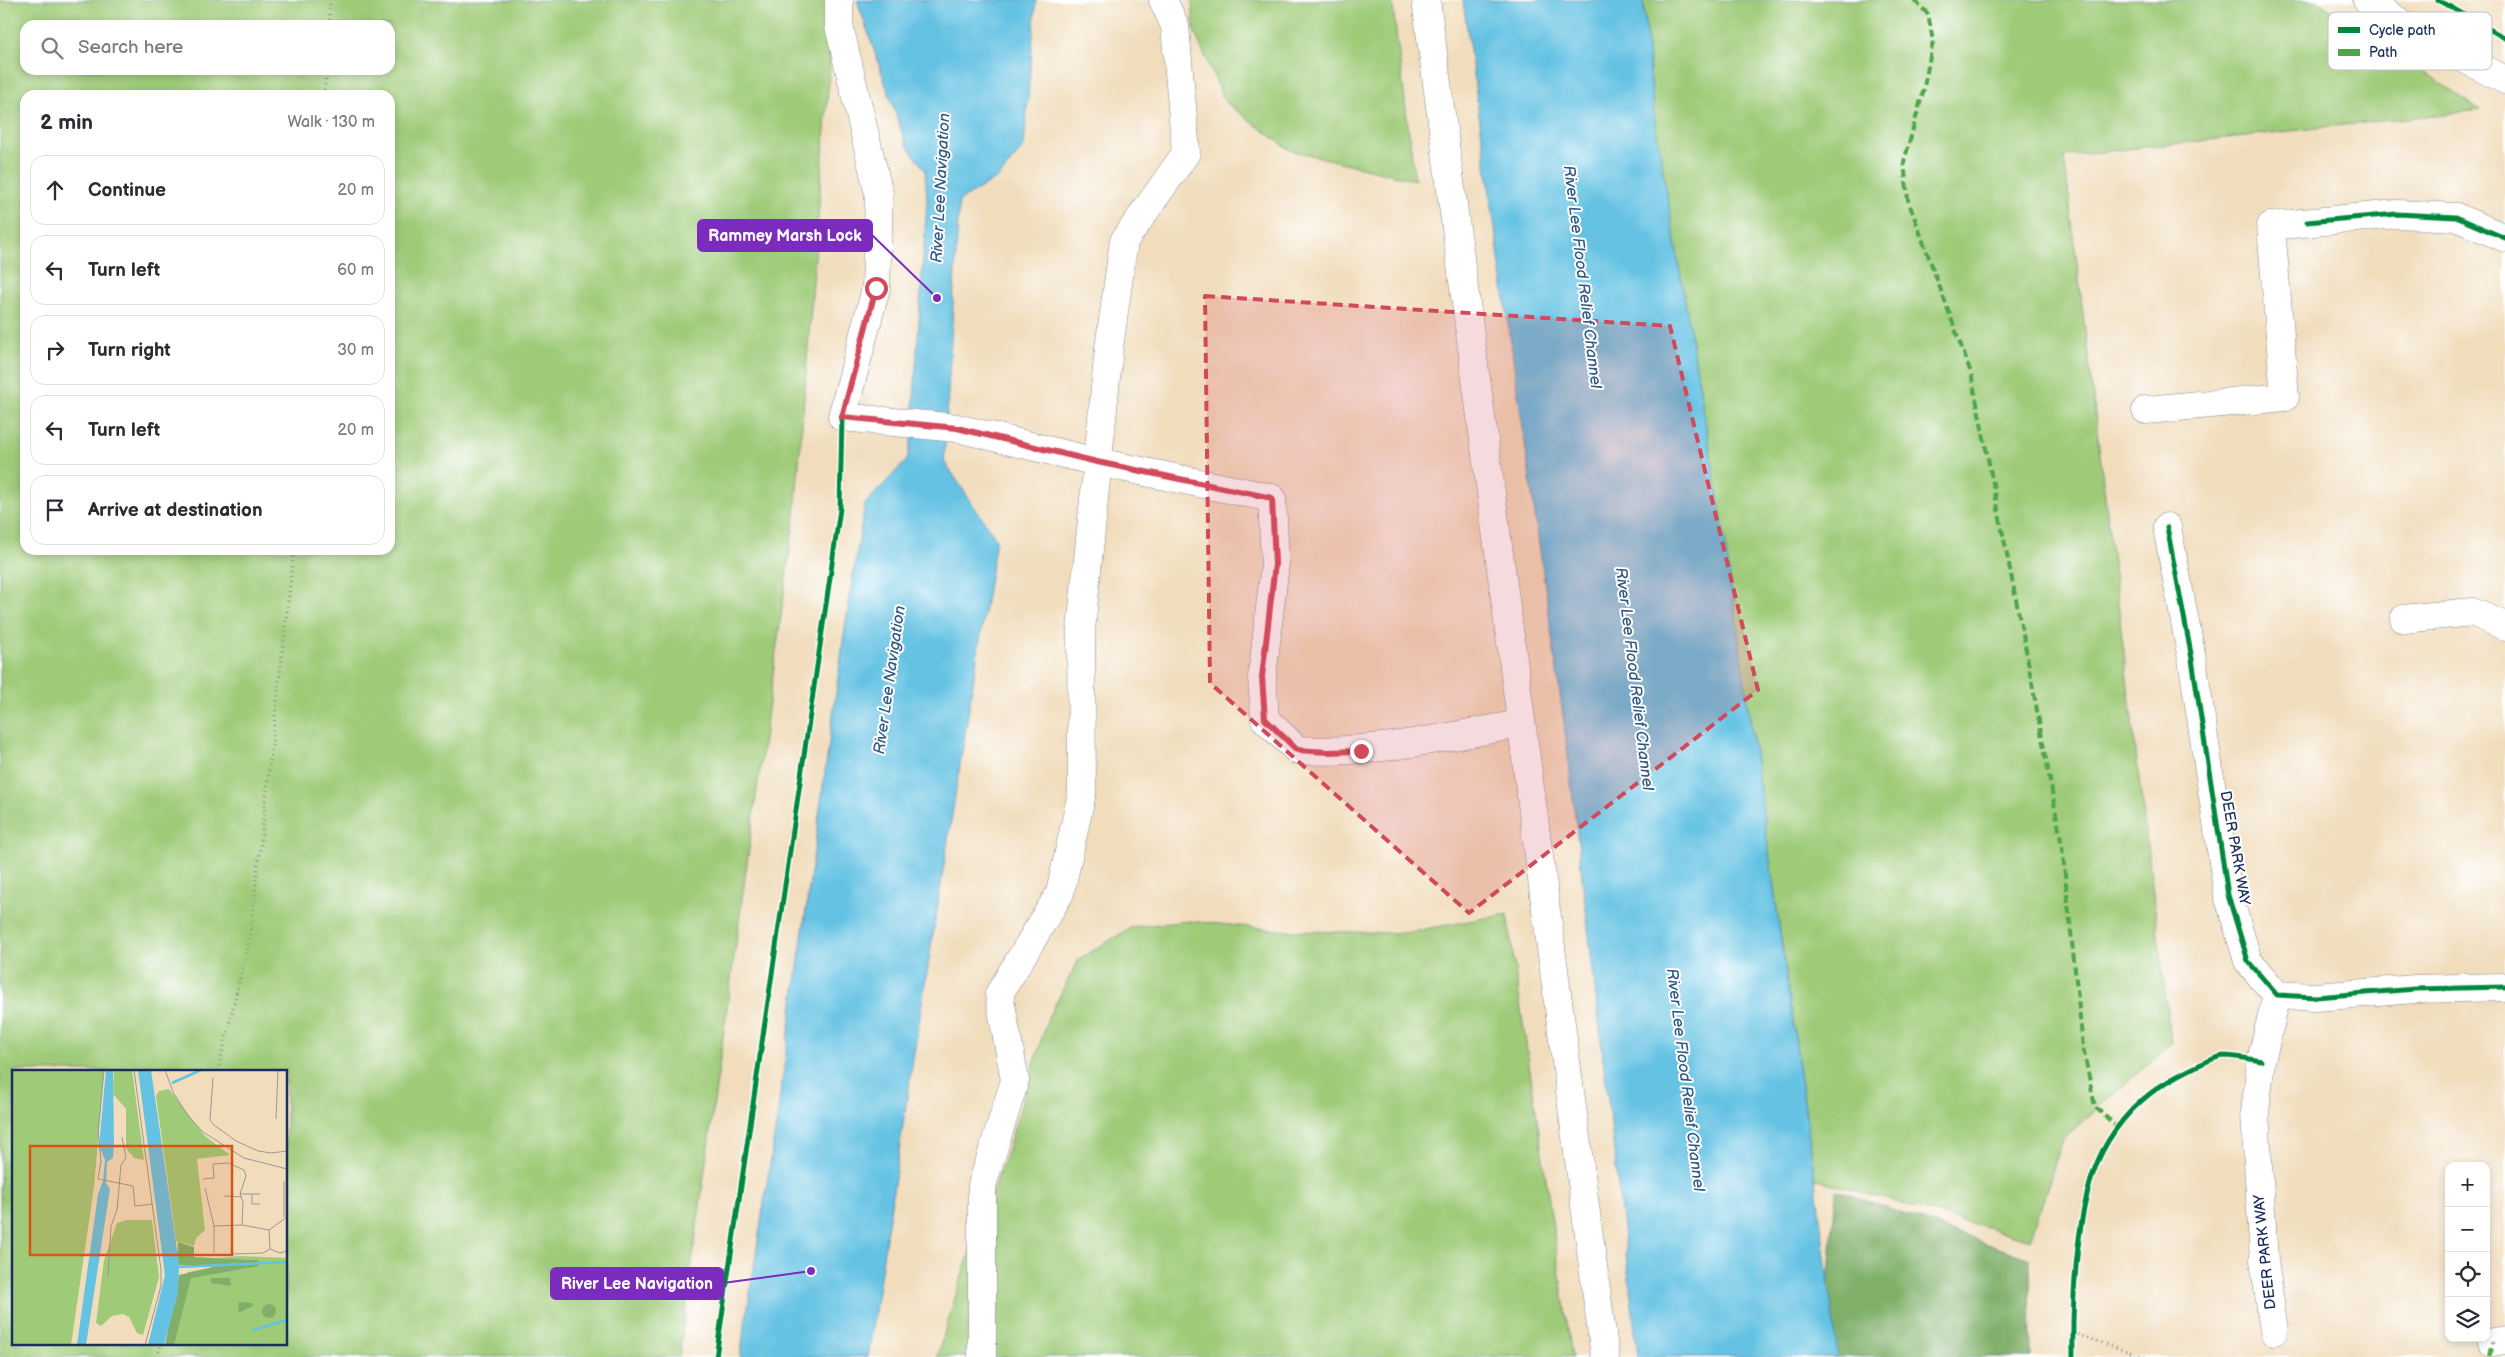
<!DOCTYPE html>
<html lang="en">
<head>
<meta charset="utf-8">
<style>
	:root { --surface:#fff; --page:#f2f2f3; --text:#2b2b33; --muted:#7c7c81; --line:#e1e1e2 }
	body { margin:0; font-family:"Balsamiq Sans",sans-serif; background:var(--page); color:var(--text) }
	.controls { position:absolute; right:15px; bottom:15px; display:grid; overflow:hidden; border-radius:10px; box-shadow:0 2px 8px #0003 }
	.controls button { width:45px; height:45px; display:grid; place-items:center; padding:0; border:0; border-bottom:1px solid var(--line); background:var(--surface); color:var(--text); font:25px sans-serif }
	.stop { position:absolute; width:15px; height:15px; margin:-11px; border:4px solid #d1495b; border-radius:50%; background:#fff }
	.stop.end { background:#d1495b; border-color:#fff; box-shadow:0 1px 5px #0008 }
	.list { margin:0; padding:0; list-style:none }
	h2 { display:flex; justify-content:space-between; align-items:center; height:65px; margin:0; padding:0 20px; font-size:21px }
	h2 small { font-size:16px; font-weight:400; color:var(--muted) }
	.list li { display:grid; grid-template-columns:32px 1fr auto; gap:15px; align-items:center; box-sizing:border-box; height:70px; margin:0 10px 10px; padding:0 10px; border:1px solid var(--line); border-radius:15px }
	.list b { display:block; font-size:19px; white-space:nowrap }
	.list em { font-size:16px; font-style:normal; color:var(--muted) }
	.icon { flex:none; width:28px; height:28px; fill:none; stroke:currentColor; stroke-width:2; stroke-linecap:round; stroke-linejoin:round }
	.map { position:relative; flex:none; width:2505px; height:1357px; overflow:hidden }
	.search { position:absolute; background:var(--surface); box-shadow:0 2px 8px #0003; left:20px; top:20px; width:375px; height:55px; display:flex; align-items:center; gap:12px; box-sizing:border-box; padding:0 18px; border-radius:15px; color:var(--muted); font-size:19px }
	.panel { position:absolute; background:var(--surface); box-shadow:0 2px 8px #0003; left:20px; top:90px; width:375px; height:465px; border-radius:15px }
	.map>svg:first-child { display:block }
	.green { fill:#9fcb78; stroke:#5d7d6b; fill-rule:evenodd }
	.forest { fill:#7faf68; stroke:#4d6f63 }
	.water { fill:#65c2e3; stroke:#4078a0 }
	.lines { fill:none; stroke-linecap:round; stroke-linejoin:round }
	.minor-casing { stroke:#86868d; stroke-width:29 }
	.major-casing { stroke:#86868d; stroke-width:29 }
	.path { stroke:#86868d; stroke-width:3; stroke-dasharray:1 4; stroke-linecap:butt }
	.minor { stroke:#fff; stroke-width:28 }
	.major { stroke:#fff; stroke-width:28 }
	.quiet { stroke:#4fa44a; stroke-width:4; stroke-dasharray:8 4; stroke-linecap:butt }
	.cycleway-casing { stroke:#fff; stroke-width:8 }
	.cycleway { stroke:#00873e; stroke-width:5 }
	.route { stroke:#d1495b; stroke-width:6 }
	.marked { fill:#d1495b; fill-opacity:0.2; stroke:#d1495b; stroke-width:4; stroke-dasharray:10 6; stroke-linejoin:round }
	.labels { text-anchor:middle; dominant-baseline:central; stroke-width:4; stroke-linejoin:round; paint-order:stroke }
	.street-label { font-size:15px; fill:#1b2f5e; stroke:#fff }
	.water-label { font-size:16px; font-style:italic; fill:#315b86; stroke:#fff }
	.inset-river { fill:none; stroke:#65c2e3; stroke-width:2.5 }
	.inset-road { fill:none; stroke:#9b9796; stroke-width:1 }
	.view { fill:#d45514; fill-opacity:0.15; stroke:#d45514; stroke-width:2.5 }
	.inset-edge { fill:none; stroke:#1b2f5e; stroke-width:2.5 }
	.key { fill:#fff; stroke:#bbc1cf; stroke-width:1 }
	.key-label { font-size:14px; fill:#1b2f5e }
	.leader { fill:none; stroke:#7b2cbf; stroke-width:2 }
	.callout-dot { fill:#7b2cbf; stroke:#fff; stroke-width:2 }
	.callout { fill:#7b2cbf; stroke:#7b2cbf; stroke-width:2 }
	.callout-label { font-size:16px; text-anchor:middle; font-weight:bold; fill:#fff }
</style>
</head>
<body>
<div class="map">
<svg width="2505" height="1357" viewBox="0 0 2505 1357">
	<rect width="100%" height="100%" fill="#fff"/>
	<filter id="ink" filterUnits="userSpaceOnUse"><feTurbulence type="fractalNoise" baseFrequency=".02" numOctaves="2"/><feDisplacementMap in="SourceGraphic" scale="10" xChannelSelector="R" yChannelSelector="G"/><feConvolveMatrix kernelMatrix="1 2 1 2 8 2 1 2 1" color-interpolation-filters="sRGB"/></filter>
	<filter id="wash" filterUnits="userSpaceOnUse"><feTurbulence type="fractalNoise" baseFrequency=".0096" numOctaves="4" result="noise"/><feDisplacementMap in="SourceGraphic" scale="20" xChannelSelector="R" yChannelSelector="G"/><feGaussianBlur stdDeviation="1.12" result="paint"/><feColorMatrix in="noise" values="0 0 0 0 0 0 0 0 0 0 0 0 0 0 0 0 0 1.4 0 .05"/><feComposite in="paint" operator="in"/></filter>
	<g filter="url(#wash)">
		<rect width="100%" height="100%" fill="#f1ddbc"/>
		<path class="green" d="M0,0H835L795,514L679,1357H0ZM25,25H390V70H25ZM25,95H390V550H25ZM14,1071H286V1343H14Z
			M1192,0H1392L1415,180L1290,150L1225,102L1194,31Z
			M1643,0H2316L2480,110L2064,156L2171,1043L2063,1139L2030,1240L1815,1179L1721,515L1655,123Z
			M1507,914L1572,1357H937L964,1269L1006,1155L1048,1018L1079,959L1132,927L1189,921L1290,931L1404,933Z"/>
		<path class="forest" d="M1836,1190L2030,1259L2031,1357H1822Z"/>
		<path class="water" d="M857,0H1036L1024,146L999,177L959,201L944,461L996,539L911,1072L868,1357H740L776,1125L849,599L865,504L907,460L911,442L927,200L925,170L906,144Z
			M1463,0H1643L1655,123L1721,515L1815,1179L1838,1357H1638L1564,722Z"/>
	</g>
	<g filter="url(#ink)">
		<g class="lines">
			<g class="minor-casing">
				<path id="minor" d="M839,0V26L879,194L876,288L842,417L957,428L1097,462L1272,498L1275,564L1262,677L1265,719L1297,750C1372,755 1447,736 1521,724
					M1426,0L1605,1357
					M2146,410L2285,397L2271,226L2397,214L2456,217L2505,238
					M2167,527L2192,659L2228,895L2248,961L2277,995L2316,997L2415,989L2505,987
					M2404,619L2472,612L2505,626
					M2274,1331L2264,1260L2255,1113L2261,1061L2277,995
					M2493,1342L2505,1340
					M982,1357V1185L1015,1080L999,994L1060,893L1082,793L1081,630L1109,348L1124,241L1186,153L1175,26L1163,0"/>
			</g>
			<g class="major-casing">
				<path id="major" d="M2367,0L2417,34L2505,80"/>
			</g>
			<path class="path" d="M329,25L330,0
				M324,95L326,70
				M218,1071L250,936L294,550
				M2073,1333L2145,1357
				M158,1357L161,1343"/>
			<use href="#minor" class="minor"/>
			<use href="#major" class="major"/>
			<path class="quiet" d="M1914,0L1928,14L1933,41L1923,92L1904,162L1908,200L1971,373L2025,645L2062,846L2083,1047L2095,1107L2117,1127
				M2490,1355L2493,1342"/>
			<g class="cycleway-casing">
				<path id="cycleway" d="M2438,0L2505,38
					M2307,222L2397,214L2456,217L2505,238
					M2167,527L2192,659L2228,895L2248,961L2277,995L2316,997L2415,989L2505,987
					M716,1357L840,509L842,417
					M2073,1357C2072,1300 2076,1203 2102,1152C2118,1121 2142,1096 2172,1079C2183,1073 2212,1057 2224,1056C2236,1056 2249,1059 2261,1061"/>
			</g>
			<use href="#cycleway" class="cycleway"/>
		</g>
	</g>
	<g class="lines" filter="url(#ink)">
		<path class="route" d="M876,288L842,417L957,428L1097,462L1272,498L1275,564L1262,677L1265,719L1297,750L1328,752L1361,751"/>
	</g>
	<path class="marked" d="M1205,296L1670,326L1758,690L1469,913L1210,683Z"/>
	<g class="labels">
		<g class="street-label">
			<text transform="translate(2235 848) rotate(80)">DEER PARK WAY</text>
			<text transform="translate(2265 1252) rotate(-96)">DEER PARK WAY</text>
		</g>
		<g class="water-label">
			<text transform="translate(941 188) rotate(-87)">River Lee Navigation</text>
			<text transform="translate(1582 277) rotate(83)">River Lee Flood Relief Channel</text>
			<text transform="translate(1634 679) rotate(83)">River Lee Flood Relief Channel</text>
			<text transform="translate(890 680) rotate(-82)">River Lee Navigation</text>
			<text transform="translate(1685 1080) rotate(83)">River Lee Flood Relief Channel</text>
		</g>
	</g>
	<g transform="translate(12 1070)">
		<rect width="275" height="275" fill="#f1ddbc"/>
		<path d="M0,0H92L82,117L59,275H0ZM102,0H120L132,90L122,88L114,78V39L101,24ZM157,19L193,66L218,85L185,89L193,160L184,168L182,176L164,171L144,26L147,21ZM114,150H140L147,207L131,265L125,263L117,247L111,244L100,246L89,256L84,253L92,190L105,153ZM229,186L275,188V275H160L176,202L246,190L204,188Z" fill="#9fcb78"/>
		<path d="M166,172L182,177V187L246,190L247,196L179,208L162,275H153L167,205L201,197L165,195ZM199,208H218L219,216L199,213ZM227,232L240,233L241,236L226,243ZM250 241a7 7 0 1 1 14 0a7 7 0 1 1-14 0Z" fill="#7faf68"/>
		<path d="M94,0H101L102,74L101,88L95,92L94,113L98,119L74,275H65L86,124L91,111L93,90L87,76ZM126,0H139L167,194L166,223L152,275H136L153,205Z" fill="#65c2e3"/>
		<path class="inset-river" d="M160,13L189,0M166,197L275,192M241,260L275,250"/>
		<path class="inset-road" d="M92,0L86,63L89,91L86,109L121,116L123,136L141,134M122,0L149,200V216L133,275M153,0L161,22L176,46L191,62L232,88L275,99M201,8L198,50L202,55L224,71L246,81L259,83L275,81M264,49L266,0M191,109L202,108L201,94L216,93L232,100L234,106L228,124L231,132L230,155M272,111V147M193,118L202,156V183M228,124H248M240,124V134H248M212,126L230,127M202,156L230,155L257,160L275,147M257,160L258,179M258,179L268,183L275,181M219,184L251,183L258,179M96,207L99,156L105,140L109,95L114,88L110,67"/>
		<path class="view" d="M18,76H220V185H18Z"/>
		<rect width="275" height="275" class="inset-edge"/>
	</g>
	<rect x="2328" y="12" width="164" height="58" rx="8" class="key"/>
	<rect x="2338" y="27" width="22" height="6" fill="#00873e"/>
	<rect x="2338" y="49" width="22" height="7" fill="#4fa44a"/>
	<g class="key-label">
		<text x="2369" y="35">Cycle path</text>
		<text x="2369" y="57">Path</text>
	</g>
	<path class="leader" d="M937 298L872 235M811 1271L723 1283"/>
	<g class="callout-dot">
		<circle cx="937" cy="298" r="5"/>
		<circle cx="811" cy="1271" r="5"/>
	</g>
	<g class="callout">
		<rect x="698" y="220" width="174" height="31" rx="5"/>
		<rect x="551" y="1268" width="172" height="31" rx="5"/>
	</g>
	<g class="callout-label">
		<text x="785" y="241">Rammey Marsh Lock</text>
		<text x="637" y="1289">River Lee Navigation</text>
	</g>
</svg>
<div class="controls">
<button>+</button>
<button>−</button>
<button><svg class="icon" aria-label="locate" viewBox="0 0 24 24"><circle cx="12" cy="12" r="6"/><path d="M12 2v4M12 18v4M2 12h4M18 12h4"/></svg></button>
<button><svg class="icon" aria-label="layers" viewBox="0 0 24 24"><path d="M12 4l9 5-9 5-9-5zM3 14l9 5 9-5"/></svg></button>
</div>
<div class="stop" style="left:876px;top:288px"></div>
<div class="stop end" style="left:1361px;top:751px"></div>
<div class="search"><svg class="icon" aria-label="search" viewBox="0 0 24 24"><circle cx="10" cy="10" r="6"/><path d="M15 15l6 6"/></svg>Search here</div>
<section class="panel">
<h2>2 min<small>Walk · 130 m</small></h2>
<ul class="list">
<li><svg class="icon" aria-label="ahead" viewBox="0 0 24 24"><path d="M12 20V5M6 11l6-6 6 6"/></svg><div><b>Continue</b></div><em>20 m</em></li>
<li><svg class="icon" aria-label="left" viewBox="0 0 24 24"><path d="M17 20v-9H6M10 6l-5 5 5 5"/></svg><div><b>Turn left</b></div><em>60 m</em></li>
<li><svg class="icon" aria-label="right" viewBox="0 0 24 24"><path d="M7 20v-9h11M14 6l5 5-5 5"/></svg><div><b>Turn right</b></div><em>30 m</em></li>
<li><svg class="icon" aria-label="left" viewBox="0 0 24 24"><path d="M17 20v-9H6M10 6l-5 5 5 5"/></svg><div><b>Turn left</b></div><em>20 m</em></li>
<li><svg class="icon" aria-label="arrive" viewBox="0 0 24 24"><path d="M6 21V4h12l-3 4 3 4H6"/></svg><div><b>Arrive at destination</b></div></li>
</ul>
</section>
</div>
</body>
</html>
